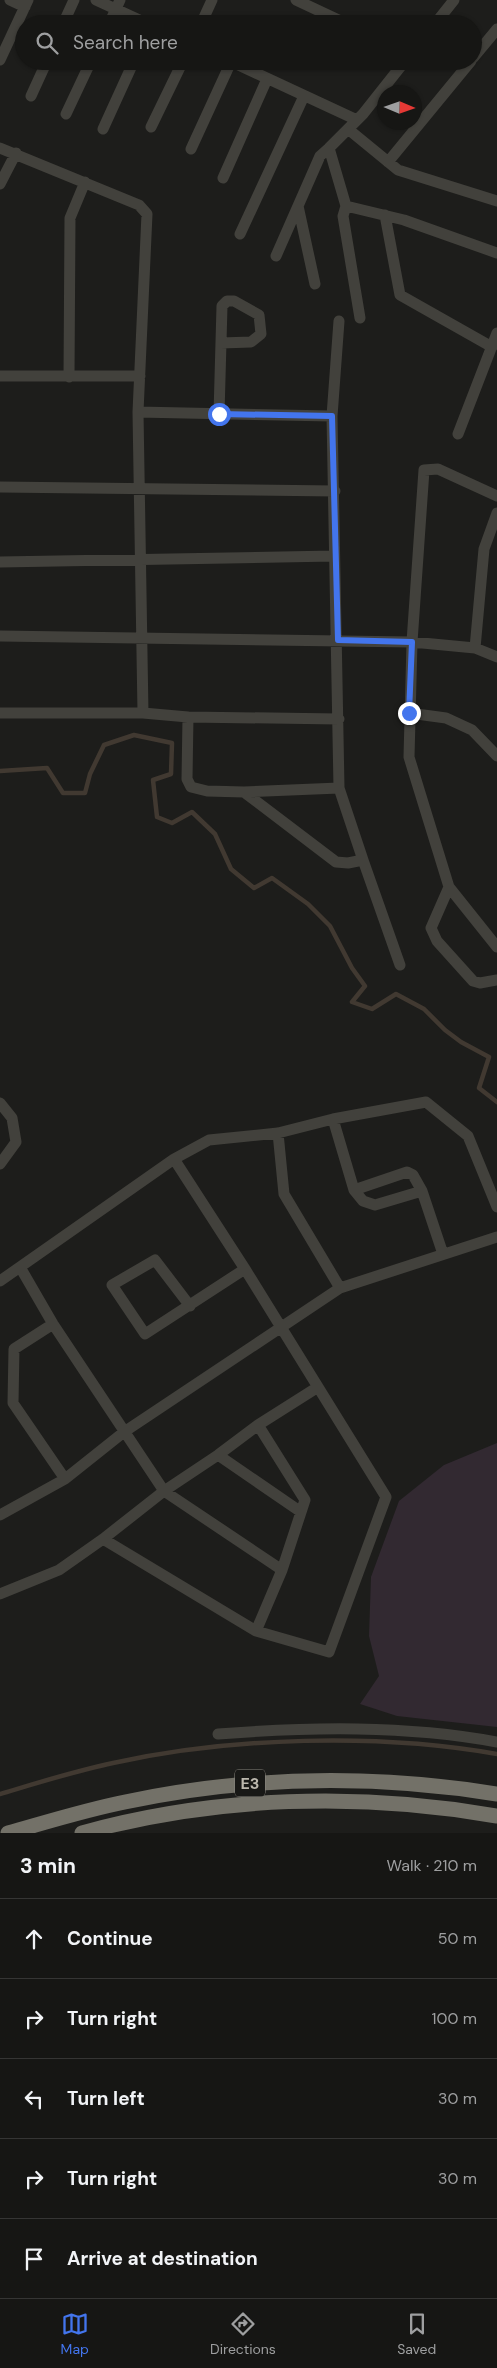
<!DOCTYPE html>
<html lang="en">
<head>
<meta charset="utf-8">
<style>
	:root { --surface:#161614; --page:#232322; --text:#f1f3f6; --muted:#9e9fa0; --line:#353534; --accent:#4375ed }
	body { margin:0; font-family:"DM Sans",sans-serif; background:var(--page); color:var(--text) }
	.compass { position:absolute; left:377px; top:85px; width:45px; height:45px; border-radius:50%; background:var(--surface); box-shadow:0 1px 4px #0004; rotate:92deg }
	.stop { position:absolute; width:15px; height:15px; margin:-11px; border:4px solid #4375ed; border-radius:50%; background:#fff }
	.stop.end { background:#4375ed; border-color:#fff; box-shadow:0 1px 5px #0008 }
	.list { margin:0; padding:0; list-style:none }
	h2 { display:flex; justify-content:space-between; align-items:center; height:65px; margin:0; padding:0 20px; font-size:21px }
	h2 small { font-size:16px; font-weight:400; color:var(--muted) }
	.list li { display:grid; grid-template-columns:32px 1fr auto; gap:15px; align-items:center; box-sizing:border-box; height:80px; padding:0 20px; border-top:1px solid var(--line) }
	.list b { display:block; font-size:19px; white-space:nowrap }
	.list em { font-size:16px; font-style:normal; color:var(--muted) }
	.icon { flex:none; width:28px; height:28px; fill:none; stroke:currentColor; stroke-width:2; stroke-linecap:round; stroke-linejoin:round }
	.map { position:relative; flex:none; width:497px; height:1833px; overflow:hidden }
	.search { position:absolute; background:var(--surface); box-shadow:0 1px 4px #0004; left:15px; right:15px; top:15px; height:55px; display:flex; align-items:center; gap:12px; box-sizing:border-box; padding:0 18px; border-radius:28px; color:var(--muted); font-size:19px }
	.sheet { height:465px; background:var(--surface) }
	nav { display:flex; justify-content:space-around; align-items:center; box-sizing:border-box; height:70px; border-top:1px solid var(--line); background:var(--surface); font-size:14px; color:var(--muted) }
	nav a { display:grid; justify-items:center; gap:2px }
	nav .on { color:var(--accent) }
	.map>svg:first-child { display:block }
	.green { fill:#322931 }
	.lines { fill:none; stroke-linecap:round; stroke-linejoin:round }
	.stream { stroke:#413931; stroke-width:4.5 }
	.minor { stroke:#42413c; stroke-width:11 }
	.motorway { stroke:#737168; stroke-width:15 }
	.route { stroke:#4375ed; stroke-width:6 }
	.labels { text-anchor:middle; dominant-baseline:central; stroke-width:4; stroke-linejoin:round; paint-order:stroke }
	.shield { fill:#181816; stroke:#8b8880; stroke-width:1 }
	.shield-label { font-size:16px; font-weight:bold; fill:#bcb8ae }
</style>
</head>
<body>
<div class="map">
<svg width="497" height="1833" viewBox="0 0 497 1833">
	<rect width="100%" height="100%" fill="#1d1d1b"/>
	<path class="green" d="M497,1443V1727L397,1716L360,1704L379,1676L369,1636L371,1577L399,1501L444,1465Z"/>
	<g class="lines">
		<path class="stream" d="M0,771L47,768L63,793H85L90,774L104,745L134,735L172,743L171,774L153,780L157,817L172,823L192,812L215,834L231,869L254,888L272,878L308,904L330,926L352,968L365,986L352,1002L372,1009L396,994L424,1009L445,1030L461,1042L489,1057L479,1088L497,1102
			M0,1794C37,1783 75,1771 113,1763C231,1737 378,1733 497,1754"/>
		<path class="minor" d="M10,0L25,7
			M96,0L148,24
			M296,0L347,24
			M63,24L74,0
			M109,24L120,0
			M201,24L212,0
			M435,24L454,0
			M473,58L497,29
			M0,60L28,0
			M230,61L357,120
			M405,61L363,114L329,148L346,206L404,220L497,253
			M31,96L47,61
			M66,114L91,61
			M151,127L183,61
			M103,129L134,61
			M348,129L398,170L497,201
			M0,148L139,205L147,214L138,412L143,713
			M191,149L231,62
			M388,162L471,61
			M223,178L267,79
			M0,184L16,153
			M298,206L315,284
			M346,206L343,216L360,318
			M385,215L400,295L492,347
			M240,234L304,96
			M276,256L320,156L329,148
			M0,376H140
			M69,377L70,218L85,182
			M219,414L222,306L227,301H234L259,315L261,334L251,342L221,343
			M332,416L339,321
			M458,434L497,333
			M0,487L335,491
			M497,496L438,469L424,470L412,642L409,757L449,887L497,947
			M0,562L334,556
			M0,636L412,642L475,648L497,657
			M475,648L484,549L497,513
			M0,713H143L188,717L187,779L191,787L207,791L244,792L336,862L348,863L363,860L339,788L332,416L138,412
			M409,713L446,718L472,730L497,756
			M188,717L339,719
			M244,792L339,788
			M363,860L400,965
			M449,887L431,928L437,941L473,981L480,983L497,980
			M0,1103L12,1118L16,1142L0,1164
			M333,1119L354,1190L363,1201L375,1205L422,1191L443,1254
			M278,1133L284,1194L340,1288
			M354,1190L407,1172L413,1175L422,1191
			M20,1267L53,1324L164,1491L282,1570
			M0,1281L174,1159L209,1140L278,1133L333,1119L426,1102L468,1136L497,1207
			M190,1306L155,1260L112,1285L145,1334L245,1269
			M53,1324L14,1349L13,1403L65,1479
			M218,1455L301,1512
			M0,1515L65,1479L124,1432L340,1288L497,1237
			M103,1539L256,1631L329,1652L386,1497L245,1269L174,1159
			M0,1594L59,1570L103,1539L164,1491L218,1455L258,1425L318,1387
			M256,1631L282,1570L305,1500L258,1425
			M218,1734C310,1727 405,1725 497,1742"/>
		<path class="motorway" d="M8,1833C47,1822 85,1810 125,1802C248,1776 373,1774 497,1794
			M82,1833C215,1796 361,1792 497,1816"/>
	</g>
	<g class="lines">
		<path class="route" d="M219,414L332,416L338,640L412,642L409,713"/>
	</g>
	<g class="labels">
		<rect class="shield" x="235" y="1769.5" width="30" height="27" rx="4"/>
		<g class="shield-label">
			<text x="250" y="1783">E3</text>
		</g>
	</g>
</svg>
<svg class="compass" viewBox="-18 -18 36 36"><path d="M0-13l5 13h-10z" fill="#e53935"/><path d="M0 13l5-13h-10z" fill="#9e9fa0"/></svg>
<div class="stop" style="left:219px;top:414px"></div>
<div class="stop end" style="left:409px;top:713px"></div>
<div class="search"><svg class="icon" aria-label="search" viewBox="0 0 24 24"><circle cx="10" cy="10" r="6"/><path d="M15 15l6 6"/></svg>Search here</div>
</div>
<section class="sheet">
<h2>3 min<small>Walk · 210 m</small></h2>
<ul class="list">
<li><svg class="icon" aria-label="ahead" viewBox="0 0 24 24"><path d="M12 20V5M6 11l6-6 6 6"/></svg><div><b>Continue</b></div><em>50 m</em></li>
<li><svg class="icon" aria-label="right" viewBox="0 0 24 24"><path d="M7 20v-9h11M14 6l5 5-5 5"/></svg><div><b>Turn right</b></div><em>100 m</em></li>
<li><svg class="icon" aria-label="left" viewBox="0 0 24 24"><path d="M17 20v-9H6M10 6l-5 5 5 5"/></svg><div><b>Turn left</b></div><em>30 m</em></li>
<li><svg class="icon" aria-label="right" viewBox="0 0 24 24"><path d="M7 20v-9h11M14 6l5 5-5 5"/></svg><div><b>Turn right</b></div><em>30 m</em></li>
<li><svg class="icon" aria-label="arrive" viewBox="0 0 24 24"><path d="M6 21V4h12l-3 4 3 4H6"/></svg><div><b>Arrive at destination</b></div></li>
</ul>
</section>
<nav>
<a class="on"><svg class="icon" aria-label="map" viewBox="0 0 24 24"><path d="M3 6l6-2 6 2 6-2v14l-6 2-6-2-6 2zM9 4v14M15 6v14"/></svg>Map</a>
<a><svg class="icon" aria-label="directions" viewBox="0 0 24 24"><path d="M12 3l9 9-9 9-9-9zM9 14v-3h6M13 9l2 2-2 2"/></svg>Directions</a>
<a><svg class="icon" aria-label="saved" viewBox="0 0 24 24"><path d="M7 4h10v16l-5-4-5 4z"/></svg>Saved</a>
</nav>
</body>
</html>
